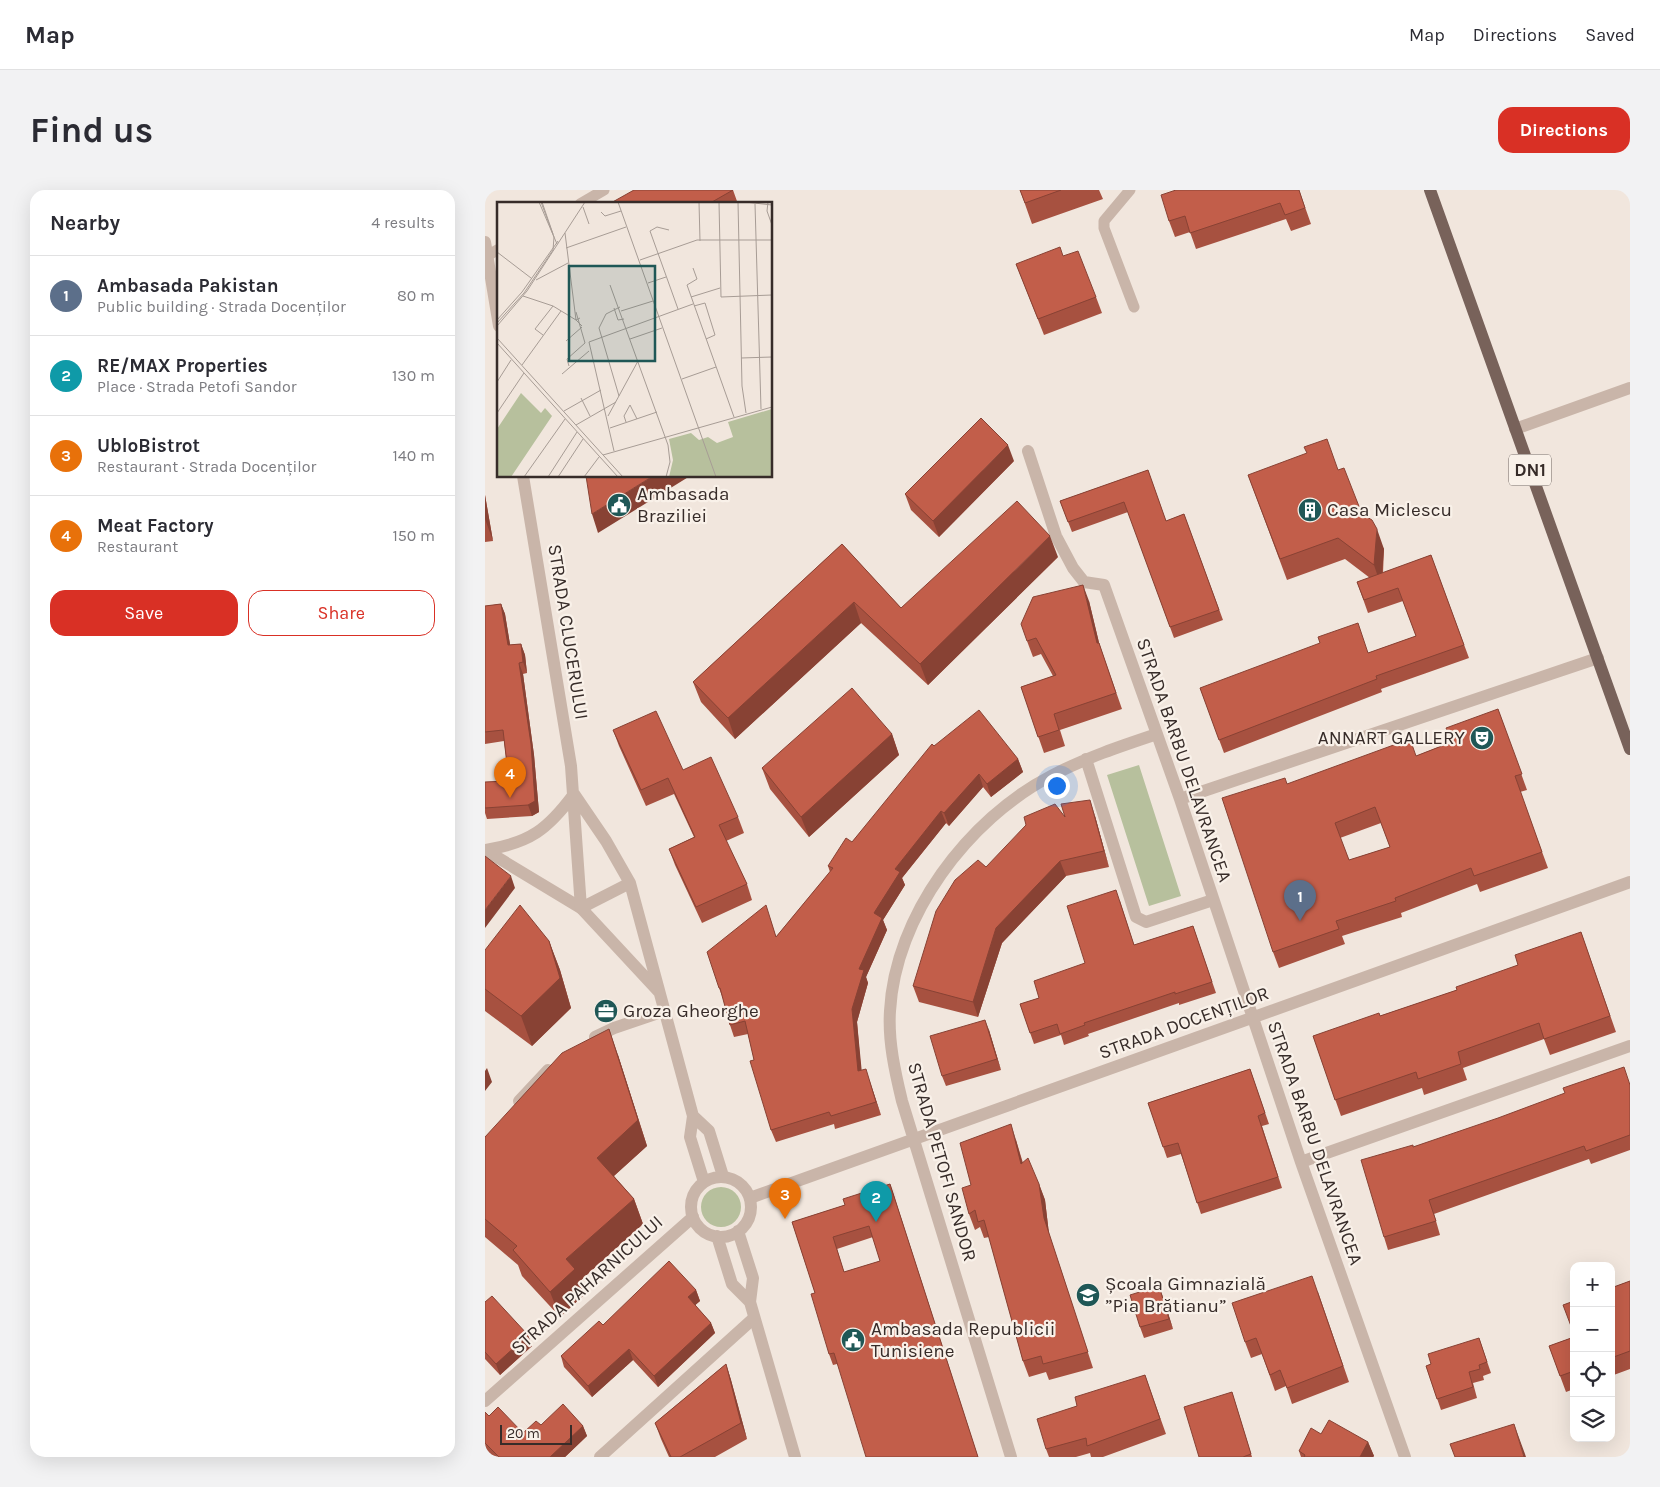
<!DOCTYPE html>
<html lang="en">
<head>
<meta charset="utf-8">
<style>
	:root { --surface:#fff; --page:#f2f2f3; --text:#2b2b33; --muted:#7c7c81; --line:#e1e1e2; --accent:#d93025 }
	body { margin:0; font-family:Karla,sans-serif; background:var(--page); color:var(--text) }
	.controls { position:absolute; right:15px; bottom:15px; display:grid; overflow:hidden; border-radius:10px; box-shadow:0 5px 20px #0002 }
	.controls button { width:45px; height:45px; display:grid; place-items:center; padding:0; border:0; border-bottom:1px solid var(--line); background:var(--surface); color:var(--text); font:25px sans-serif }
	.scale { position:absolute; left:15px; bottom:12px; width:72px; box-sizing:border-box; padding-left:5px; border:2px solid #372c29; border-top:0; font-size:14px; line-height:18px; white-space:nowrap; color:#372c29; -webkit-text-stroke:4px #f9f1e9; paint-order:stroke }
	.you { position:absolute; left:571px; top:595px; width:18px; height:18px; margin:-12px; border:4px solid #fff; border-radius:50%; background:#1a73e8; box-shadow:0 0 0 8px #1a73e833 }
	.badge { display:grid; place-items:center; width:32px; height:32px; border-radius:50%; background:var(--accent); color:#fff; font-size:16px; font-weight:700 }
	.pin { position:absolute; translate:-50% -41px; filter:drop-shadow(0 1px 2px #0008) }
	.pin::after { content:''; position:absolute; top:26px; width:18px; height:15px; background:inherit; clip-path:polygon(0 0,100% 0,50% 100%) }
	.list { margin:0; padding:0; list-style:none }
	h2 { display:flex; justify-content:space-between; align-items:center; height:65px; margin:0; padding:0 20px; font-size:21px }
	h2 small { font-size:16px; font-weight:400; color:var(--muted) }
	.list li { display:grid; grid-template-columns:32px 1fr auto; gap:15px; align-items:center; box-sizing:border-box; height:80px; padding:0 20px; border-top:1px solid var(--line) }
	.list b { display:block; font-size:19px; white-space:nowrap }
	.list p { margin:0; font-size:16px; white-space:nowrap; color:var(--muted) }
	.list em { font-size:16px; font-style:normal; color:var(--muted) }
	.actions { display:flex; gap:10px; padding:15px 20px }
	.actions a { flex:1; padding:11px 0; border:1px solid var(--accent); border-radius:15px; text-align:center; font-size:18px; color:var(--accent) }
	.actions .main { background:var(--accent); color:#fff }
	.icon { flex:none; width:28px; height:28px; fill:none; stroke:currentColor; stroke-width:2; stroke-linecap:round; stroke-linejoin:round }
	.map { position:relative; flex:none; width:1145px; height:1267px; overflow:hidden; border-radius:15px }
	header { display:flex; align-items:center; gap:30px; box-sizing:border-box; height:70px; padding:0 25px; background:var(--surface); border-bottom:1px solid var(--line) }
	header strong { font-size:24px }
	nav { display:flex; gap:28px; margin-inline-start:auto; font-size:18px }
	.intro { display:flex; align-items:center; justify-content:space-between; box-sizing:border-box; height:120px; padding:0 30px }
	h1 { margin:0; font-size:35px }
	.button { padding:12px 22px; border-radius:15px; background:var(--accent); color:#fff; font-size:18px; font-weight:700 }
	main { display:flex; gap:30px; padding:0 30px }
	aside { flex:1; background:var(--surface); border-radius:15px; box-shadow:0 5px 20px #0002 }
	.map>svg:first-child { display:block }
	.green { fill:#b7c09d }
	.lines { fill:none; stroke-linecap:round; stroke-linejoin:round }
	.service { stroke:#c9b5a9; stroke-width:11 }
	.minor { stroke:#c9b5a9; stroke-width:12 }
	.tertiary { stroke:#c9b5a9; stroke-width:12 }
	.primary { stroke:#78625a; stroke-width:12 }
	.wall { fill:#a75140; fill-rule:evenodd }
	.shaded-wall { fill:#884234 }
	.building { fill:#c25e4a; stroke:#884234; fill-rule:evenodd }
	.labels { text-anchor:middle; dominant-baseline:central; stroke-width:4.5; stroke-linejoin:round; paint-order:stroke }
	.shield { fill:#f9f1e9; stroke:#716763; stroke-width:1 }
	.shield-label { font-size:18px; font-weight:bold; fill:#372c29 }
	.poi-label { font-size:19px; fill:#372c29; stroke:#f9f1e9; text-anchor:start }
	.street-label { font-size:19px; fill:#372c29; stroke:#f9f1e9 }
	.inset-road { fill:none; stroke:#a79c95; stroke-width:1 }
	.view { fill:#1f5756; fill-opacity:0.15; stroke:#1f5756; stroke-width:2.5 }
	.inset-edge { fill:none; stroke:#372c29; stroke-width:2.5 }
</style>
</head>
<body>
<header>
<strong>Map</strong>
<nav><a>Map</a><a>Directions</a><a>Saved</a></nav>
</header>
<div class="intro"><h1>Find us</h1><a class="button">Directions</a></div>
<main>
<aside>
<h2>Nearby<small>4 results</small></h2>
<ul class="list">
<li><span class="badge" style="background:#5c6f8a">1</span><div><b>Ambasada Pakistan</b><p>Public building · Strada Docenților</p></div><em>80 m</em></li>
<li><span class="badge" style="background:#0f9aa8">2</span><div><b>RE/MAX Properties</b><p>Place · Strada Petofi Sandor</p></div><em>130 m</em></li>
<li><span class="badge" style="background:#e8710a">3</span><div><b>UbloBistrot</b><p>Restaurant · Strada Docenților</p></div><em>140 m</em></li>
<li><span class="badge" style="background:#e8710a">4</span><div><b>Meat Factory</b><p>Restaurant</p></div><em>150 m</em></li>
</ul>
<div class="actions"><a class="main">Save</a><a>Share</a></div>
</aside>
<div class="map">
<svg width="1145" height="1267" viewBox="0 0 1145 1267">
	<rect width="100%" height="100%" fill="#f1e6dd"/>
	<path class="green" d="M654,575L696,706L664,716L622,585Z
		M216 1017a20 20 0 1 1 40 0a20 20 0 1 1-40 0Z"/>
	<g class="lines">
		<path class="service" d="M645,0L619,31V38L649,117
			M95,14L119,0
			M2,66L14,59"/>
		<path class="minor" d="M1030,239L1145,198
			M543,261L571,346L588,378L599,392L619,395L695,609L816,972L920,1267
			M601,569L651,727L661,732L728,710
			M695,609L1113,468
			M0,660L96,718
			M110,847L129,838L179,821
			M34,911L63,880
			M816,972L1145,856
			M265,1008L1145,692
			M0,1211L208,1027
			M115,1267L269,1128
			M526,1267L417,911C410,882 403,851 405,821C410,726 483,629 566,586C600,568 636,556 672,544"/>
		<path class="tertiary" d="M0,52L14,136
			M38,286L86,576L96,718L174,802
			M89,604L121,651L145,693L208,926L205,947L219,992
			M0,660C45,653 63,639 89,604
			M96,718L145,693
			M208,926L224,941L238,986
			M206 1017a30 30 0 1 1 60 0a30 30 0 1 1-60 0Z
			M253,1041L268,1088L265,1112L310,1267
			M232,1046L247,1094L265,1112"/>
		<path class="primary" d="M945,0L1145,559"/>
	</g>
	<path class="wall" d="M248,0L253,14H124Z
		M535,0H614L618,9L547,34Z
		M691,0H814L826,34L806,41L801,29L711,59L705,42L690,47L684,31Z
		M578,66L611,107L617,123L559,145L531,74Z
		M529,271L454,347L426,320L420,304Z
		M663,280L681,331L699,324L738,430L689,448L643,322L587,342L575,311Z
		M853,280L877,324L899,359L898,383L946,365L984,468L896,499L897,502L739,563L715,498L883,463L931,446L918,411L883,423L872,392L885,388L860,369L802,390L763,285Z
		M0,305L8,351L0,352Z
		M357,354L416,418L573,367L443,495L376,433L250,549L216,512L208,492Z
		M604,411L614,453L637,519L575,540L580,556L559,563L536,497L568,486L556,464L548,467L542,451Z
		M16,414L20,424L25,455L36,454L40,465L42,483L38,484L49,565L54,622L47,626L2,629L0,623V592L24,591L19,551L0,554V416Z
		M1013,519L1042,600L1035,602L1063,678L995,702L992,694L916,723L917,727L857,746L860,754L794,778L788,762L802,594L931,566L966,552ZM896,633L905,657L864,670L855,648Z
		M128,540L198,580L253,627L259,643L241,651L262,694L267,710L217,733L190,675L184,659L209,647L189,604L161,616L134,556Z
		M407,544L414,565L324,647L285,599L277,578Z
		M449,556L533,569L538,582L506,607L498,597L464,636L461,633L417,688L420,695L398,730L402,740L381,787L383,793L372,832L376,880L385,892L396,925L350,939L349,934L291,952L286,940L263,844L249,847L245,835L239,811L234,798L285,728L291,747L345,682L343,676L367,652Z
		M610,626L624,677L581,686L517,753L493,827L434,812L428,796L501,677L580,627Z
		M635,711L649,755L708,736L731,803L694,815V813L603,844L604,846L579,855L576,845L549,854L535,814L554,808L600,773Z
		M1096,742L1131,842L1065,865L1059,849L978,878L982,890L939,905L937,898L856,926L828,846L895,826L972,800L1033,775Z
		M64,751L75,780L86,818L47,856L0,821V760Z
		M504,840L516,880L461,896L457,886Z
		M133,865L162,956L129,986L149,1009L158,1034L95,1091L100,1104L75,1127L37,1086L33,1075L0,1047V947Z
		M765,879L784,934L777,936L797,998L716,1024L696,964L682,968L663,913Z
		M1145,894V960L1106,974L1104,969L949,1024L955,1045L903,1060L899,1047L928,957Z
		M531,950L538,973L554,994L560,1010L564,1044L608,1178L564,1190L561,1182L544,1187L538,1171L504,1047L499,1048L495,1037L490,1040L484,1024L486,995Z
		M405,994L409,1006L493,1267L352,1174L348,1175L344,1164L330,1103L307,1032L360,1015ZM388,1047L395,1071L359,1082L352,1059Z
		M1145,1091V1179L1126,1186V1098Z
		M211,1100L215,1111L210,1115L226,1133L230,1143L173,1197L148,1170L107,1207L79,1177L76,1166Z
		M833,1102L864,1192L807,1214L801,1196L790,1201L777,1164L766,1168L760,1152Z
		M678,1107L688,1139L659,1148L655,1137Z
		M0,1112L43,1145L47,1156L15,1185L0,1169Z
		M1089,1147V1199L1081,1202L1064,1156Z
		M994,1148L1006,1183L998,1186L999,1190L988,1193L992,1208L956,1220L941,1176L946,1174Z
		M241,1174L246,1190L262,1249L230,1267H184L176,1249L170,1233Z
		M660,1185L681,1244L618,1267H606L605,1263L591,1267H564L561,1259L592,1216Z
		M747,1202L752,1218L767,1267H714Z
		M0,1222L4,1226L38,1243L56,1235L98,1236L102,1246L80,1267H7L0,1260Z
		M836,1244L883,1252L889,1266L888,1267H816L814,1261Z"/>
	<path class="shaded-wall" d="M523,255L529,271L454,347L448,331Z
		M168,286H205L113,343L107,324Z
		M0,305L8,351L0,329Z
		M892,339L899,359L896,396L889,375Z
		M565,346L573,367L443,495L435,474Z
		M598,395L604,411L618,469L612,453Z
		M369,412L376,433L250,549L243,528Z
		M16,414L20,424L27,466L23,455Z
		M36,454L40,465L42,483L38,472Z
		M34,473L38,484L49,565L54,622L47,626L43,615Z
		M407,544L414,565L324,647L316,627Z
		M533,569L538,582L506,607L502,594Z
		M494,584L498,597L464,636L459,623Z
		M605,610L610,626L624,677L619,661Z
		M456,621L461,633L417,688L420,695L398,730L402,740L381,787L383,793L372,832L378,894L373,881L367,819L374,779L389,723L410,679Z
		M575,671L581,686L517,753L493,827L488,812L511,738Z
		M26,686L30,698L0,738V720Z
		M64,751L75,780L86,818L47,856L36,826Z
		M500,830L504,840L516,880L512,869Z
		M124,839L133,865L162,956L121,993L112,968Z
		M2,878L7,892L0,901V881Z
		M381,879L385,892L396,925L391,912Z
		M526,934L531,950L542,990L536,974Z
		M405,994L409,1006L493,1267Z
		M554,994L560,1010L564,1044L608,1178L559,1028Z
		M149,1009L158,1034L95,1091L100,1104L75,1127L65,1102L81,1069Z
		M674,1096L678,1107L688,1139L684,1129Z
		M211,1100L215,1111L207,1118L203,1107Z
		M226,1133L230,1143L173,1197L169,1186Z
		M43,1145L47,1156L15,1185L11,1174Z
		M144,1159L148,1170L107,1207L103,1196Z
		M241,1174L246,1190L262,1249L256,1233Z
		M1029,1234L1040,1264L1041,1267H1039Z
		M98,1236L102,1246L80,1267H65Z
		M883,1252L889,1266L888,1267H875Z"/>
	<path class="building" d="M149,0H248L227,12L228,14H124Z
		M535,0H576L540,13Z
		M691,0H814L820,18L800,25L795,13L705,43L700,26L684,31L676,5Z
		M575,57L578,66L593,61L611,107L553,129L531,74Z
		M496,228L523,255L448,331L420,304Z
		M842,249L853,280L859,278L877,324L887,330L892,339L889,375L853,348L795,369L763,285L822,263L819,257Z
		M663,280L681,331L699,324L734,420L685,437L639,312L583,332L575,311Z
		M101,286H168L107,324Z
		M532,311L565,346L435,474L369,412L243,528L208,492L357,354L416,418Z
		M946,365L979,455L891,486L892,489L734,550L715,498L835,453L833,447L873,433L883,463L931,446L913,398L879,410L872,392Z
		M598,395L612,453H614L631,503L569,524L574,540L553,547L536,497L571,485L551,448L542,451L536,434L548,407Z
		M16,414L23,455L36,454L38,472L34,473L46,554L50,611L43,615L0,618V592L24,591L18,540L0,542V416Z
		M367,498L407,544L316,627L277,578Z
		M1013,519L1037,584L1030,586L1057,662L989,686L986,678L910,708L911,711L851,731L854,739L788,762L737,608L800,588L802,594L925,549L931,566L967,552L961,538ZM890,617L905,657L864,670L850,633Z
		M494,520L533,569L502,594L494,584L459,623L456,621L410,679L415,682L389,723L397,728L374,779L379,780L367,819L373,881L381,879L391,912L346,926L344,922L286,940L265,871L269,870L260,831L245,835L235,798H234L222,762L281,715L291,747L348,678L343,676L361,648L367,652L447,554L449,556Z
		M171,521L198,580L226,567L253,627L234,635L262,694L211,717L184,659L210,647L183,588L156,600L128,540Z
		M605,610L619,661L575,671L511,738L488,812L428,796L451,721L470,690L493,670L501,677L541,635L539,627L570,614L580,627L576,614Z
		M0,666L26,686L0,720Z
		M631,700L649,755L708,736L727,792L690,804V802L599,833L600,835L575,844L572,834L545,843L535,814L554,808L549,791L600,773L582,716Z
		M35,715L64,751L75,788L36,826L0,799V760Z
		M1096,742L1125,826L1059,849L1054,833L973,862L976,874L933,889L931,882L850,910L828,846L894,823L895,826L972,800L971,797L1033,775L1030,765Z
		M500,830L512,869L457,886L445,846Z
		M124,839L153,930L112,968L149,1009L81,1069L90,1079L65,1102L28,1060L32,1056L0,1029V947L77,863Z
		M1139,877L1145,895V945L1101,961L1099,956L944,1010L951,1031L899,1047L876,970L928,955V957L1013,928L1080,903L1078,898Z
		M765,879L780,923L773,926L793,987L712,1013L693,953L678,957L663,913Z
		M526,934L536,974L543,968L554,994L559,1028L603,1162L558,1174L556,1166L538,1171L499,1030L493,1032L490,1020L484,1024L477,998L486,995L475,953Z
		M405,994L493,1267H381L349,1163L344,1164L326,1104L330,1103L307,1032L360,1015L358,1009ZM384,1036L395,1071L359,1082L348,1047Z
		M184,1071L211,1100L203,1107L226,1133L169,1186L144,1159L103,1196L76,1166L114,1131L118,1135Z
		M827,1086L858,1176L802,1198L795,1180L785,1185L771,1148L760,1152L747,1113Z
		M1145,1091V1161L1126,1168V1098Z
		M674,1096L684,1129L655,1137L645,1105Z
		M7,1106L43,1145L11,1174L0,1162V1112Z
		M1089,1111V1144L1078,1115Z
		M1089,1147V1181L1075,1186L1064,1156Z
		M994,1148L1002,1172L994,1175L995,1179L984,1182L988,1197L952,1209L941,1176L946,1174L943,1164Z
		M241,1174L256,1233L195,1267H186L170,1233Z
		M660,1185L675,1229L602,1256L601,1248L561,1259L552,1229L592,1216L590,1207Z
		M747,1202L766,1264L758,1267H714L699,1217Z
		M78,1214L98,1236L65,1267H14L0,1253V1222L4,1226L13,1217L38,1243L51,1231L56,1235Z
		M844,1230L883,1252L875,1267H819L820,1265L814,1261L826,1238L836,1244Z
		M1029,1234L1039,1267H970L965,1254Z"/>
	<defs>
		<g id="civic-disc" transform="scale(1.25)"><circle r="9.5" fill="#1f5756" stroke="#f9f1e9"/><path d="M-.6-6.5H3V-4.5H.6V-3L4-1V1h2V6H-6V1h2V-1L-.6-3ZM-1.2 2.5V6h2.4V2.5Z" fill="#fff"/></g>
		<g id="building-disc" transform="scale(1.25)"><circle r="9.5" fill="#1f5756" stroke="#f9f1e9"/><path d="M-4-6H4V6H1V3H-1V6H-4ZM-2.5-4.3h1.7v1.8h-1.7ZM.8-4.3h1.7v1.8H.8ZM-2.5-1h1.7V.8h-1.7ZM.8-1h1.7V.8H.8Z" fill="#fff"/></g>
		<g id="theatre-disc" transform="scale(1.25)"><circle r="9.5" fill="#1f5756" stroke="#f9f1e9"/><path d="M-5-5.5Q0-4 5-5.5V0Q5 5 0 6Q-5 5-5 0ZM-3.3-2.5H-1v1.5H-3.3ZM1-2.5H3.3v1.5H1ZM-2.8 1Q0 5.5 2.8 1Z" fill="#fff"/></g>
		<g id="office-disc" transform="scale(1.25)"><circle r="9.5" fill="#1f5756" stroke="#f9f1e9"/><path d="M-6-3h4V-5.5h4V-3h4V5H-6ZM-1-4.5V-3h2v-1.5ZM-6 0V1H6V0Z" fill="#fff"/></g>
		<g id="school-disc" transform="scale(1.25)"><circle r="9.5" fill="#1f5756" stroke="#f9f1e9"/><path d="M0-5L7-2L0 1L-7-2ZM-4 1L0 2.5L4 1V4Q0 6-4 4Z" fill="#fff"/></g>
	</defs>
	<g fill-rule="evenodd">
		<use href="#civic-disc" x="134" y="315"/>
		<use href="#building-disc" x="825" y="320"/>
		<use href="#theatre-disc" x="997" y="548"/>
		<use href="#office-disc" x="121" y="821"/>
		<use href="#school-disc" x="603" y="1105"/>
		<use href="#civic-disc" x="368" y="1150"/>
	</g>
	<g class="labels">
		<rect class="shield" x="1024" y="264.5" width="42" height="31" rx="4"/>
		<g class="shield-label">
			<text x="1045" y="280">DN1</text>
		</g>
		<g class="poi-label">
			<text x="152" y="304">Ambasada<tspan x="152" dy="22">Braziliei</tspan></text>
			<text x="842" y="320">Casa Miclescu</text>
			<text x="980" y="548" text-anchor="end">ANNART GALLERY</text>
			<text x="138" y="821">Groza Gheorghe</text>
			<text x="620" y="1094">Școala Gimnazială<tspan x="620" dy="22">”Pia Brătianu”</tspan></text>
			<text x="386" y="1139">Ambasada Republicii<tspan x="386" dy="22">Tunisiene</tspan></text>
		</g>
		<g class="street-label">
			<text transform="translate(83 442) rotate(81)">STRADA CLUCERULUI</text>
			<text transform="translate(699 570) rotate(71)">STRADA BARBU DELAVRANCEA</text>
			<text transform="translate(699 833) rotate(-20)">STRADA DOCENȚILOR</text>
			<text transform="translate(830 953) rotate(71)">STRADA BARBU DELAVRANCEA</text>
			<text transform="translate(457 972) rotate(74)">STRADA PETOFI SANDOR</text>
			<text transform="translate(102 1095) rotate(-42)">STRADA PAHARNICULUI</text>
		</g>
	</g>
	<g transform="translate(12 12)">
		<rect width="275" height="275" fill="#f1e6dd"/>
		<path d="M24,191L44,211L48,206L55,214L14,275H0V227ZM275,207V275H172L176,258L172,237L194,231L202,238L211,235L220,241L236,235L231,220Z" fill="#b7c09d"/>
		<path class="inset-road" d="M42,0L60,42M45,0L56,32M121,0L219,275M202,0L203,39M222,0L224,95L275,93M241,0L245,184L249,211M248,0L275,3M271,0L270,9L275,23M258,2L264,207M86,5L92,22M104,10L108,14L124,9M172,28L160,25L153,29L181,107M68,31L79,118L85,124M69,46L129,25M0,50L34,76M143,58L200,38H275M196,66L200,77L190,83L237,215M39,78L71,61M151,81L169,75M113,83L171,243L173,260L169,275M26,94L56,104L79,118L83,116M194,95L223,86M197,104L208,101L218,133L209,137M117,106L121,118L127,117M124,109L156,99M79,110L88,141M0,118L25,90L61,39M0,121L27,91L56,48L57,35L44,0M0,124L30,89L88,0M46,133L38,127L56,104M0,136L126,275M133,137L165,126M69,139L85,125M92,140L117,249M92,140L196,102M0,141L121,275M244,156L275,155M25,163L64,109M72,164L70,157L88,141M65,172L92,149M185,177L219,165M0,180L14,158M122,194L102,126L109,112L123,105M84,196L93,214M67,209L104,188M0,211L27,171M111,214L141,159M129,220L127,214L133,203L140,217M79,223L119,200M113,226L160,210M106,253L275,205M27,275L68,217M51,275L80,230M61,275L86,237M87,275L102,255"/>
		<path class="view" d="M72,64H158V159H72Z"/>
		<rect width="275" height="275" class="inset-edge"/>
	</g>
</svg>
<div class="controls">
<button>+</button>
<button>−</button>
<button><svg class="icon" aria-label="locate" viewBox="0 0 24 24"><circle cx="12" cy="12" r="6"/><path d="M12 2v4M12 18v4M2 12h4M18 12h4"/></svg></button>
<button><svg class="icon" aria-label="layers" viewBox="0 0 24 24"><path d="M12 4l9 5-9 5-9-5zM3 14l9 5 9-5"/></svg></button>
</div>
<div class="scale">20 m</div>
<div class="you"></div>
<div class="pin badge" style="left:815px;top:731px;background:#5c6f8a">1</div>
<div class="pin badge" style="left:391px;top:1032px;background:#0f9aa8">2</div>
<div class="pin badge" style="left:300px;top:1029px;background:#e8710a">3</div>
<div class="pin badge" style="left:25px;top:608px;background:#e8710a">4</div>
</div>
</main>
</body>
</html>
